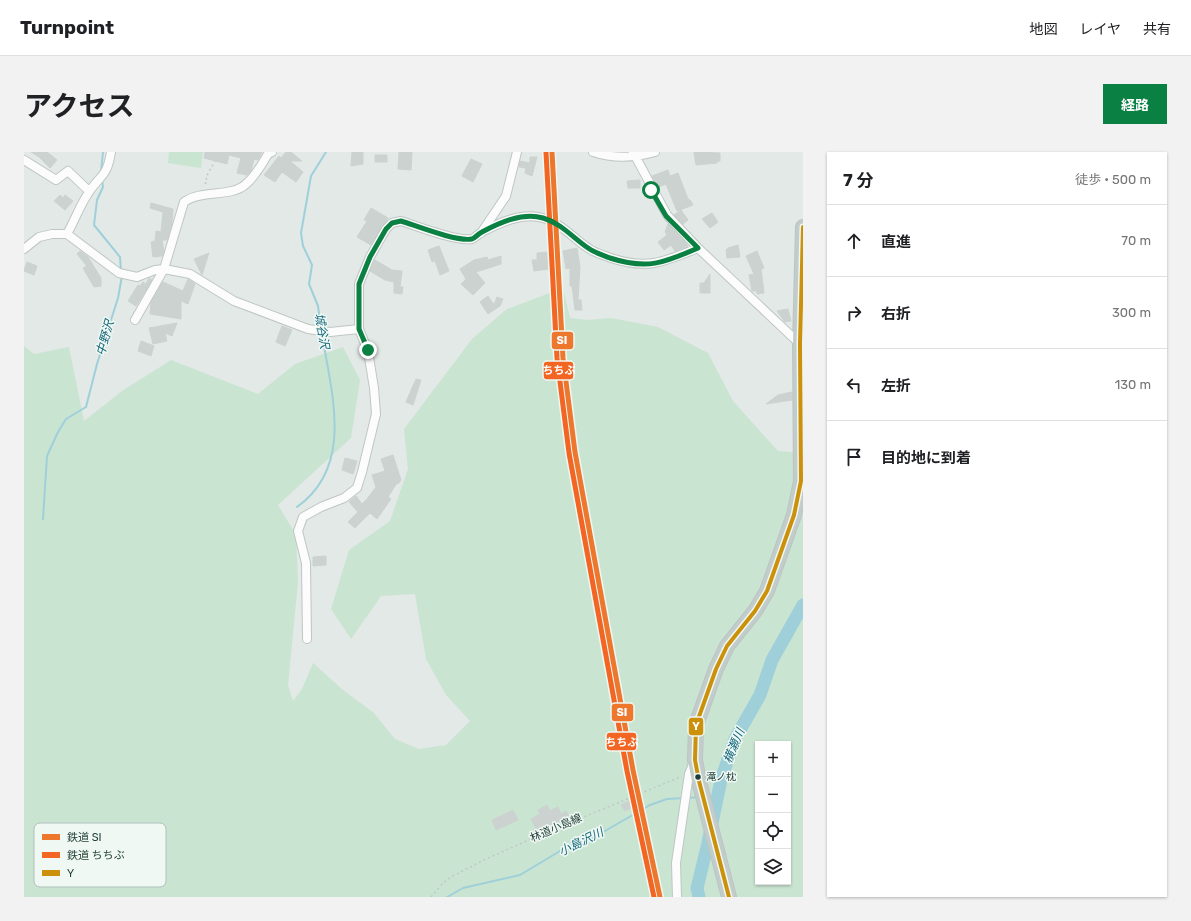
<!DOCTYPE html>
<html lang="ja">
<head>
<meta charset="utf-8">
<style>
	:root { --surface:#fff; --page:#f2f2f2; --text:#202124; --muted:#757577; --line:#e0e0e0; --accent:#0b8043 }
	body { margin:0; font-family:Rubik,"Noto Sans JP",sans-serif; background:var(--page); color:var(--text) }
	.controls { position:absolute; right:12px; bottom:12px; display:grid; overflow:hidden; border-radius:0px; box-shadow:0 1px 3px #0004 }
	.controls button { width:36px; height:36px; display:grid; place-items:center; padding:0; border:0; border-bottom:1px solid var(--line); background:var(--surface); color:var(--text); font:20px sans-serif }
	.stop { position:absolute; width:12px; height:12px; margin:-9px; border:3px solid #0b8043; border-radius:50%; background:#fff }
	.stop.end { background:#0b8043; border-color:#fff; box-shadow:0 1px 4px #0008 }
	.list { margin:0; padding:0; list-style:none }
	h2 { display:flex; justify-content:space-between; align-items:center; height:52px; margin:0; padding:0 16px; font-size:17px }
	h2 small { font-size:13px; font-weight:400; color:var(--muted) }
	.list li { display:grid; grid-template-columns:26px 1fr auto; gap:12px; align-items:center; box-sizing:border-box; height:72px; padding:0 16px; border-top:1px solid var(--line) }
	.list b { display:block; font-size:15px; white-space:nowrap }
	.list em { font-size:13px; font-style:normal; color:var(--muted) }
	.icon { flex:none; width:22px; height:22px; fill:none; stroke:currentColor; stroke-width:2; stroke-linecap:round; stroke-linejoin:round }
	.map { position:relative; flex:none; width:779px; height:745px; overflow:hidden; border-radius:0px }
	header { display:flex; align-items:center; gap:24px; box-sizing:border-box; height:56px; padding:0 20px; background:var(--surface); border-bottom:1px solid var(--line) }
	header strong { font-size:19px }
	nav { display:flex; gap:22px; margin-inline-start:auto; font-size:14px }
	.intro { display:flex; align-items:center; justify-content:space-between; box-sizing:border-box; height:96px; padding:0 24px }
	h1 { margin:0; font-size:28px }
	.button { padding:10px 18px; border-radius:0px; background:var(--accent); color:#fff; font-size:14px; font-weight:700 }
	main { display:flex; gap:24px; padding:0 24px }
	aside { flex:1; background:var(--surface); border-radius:0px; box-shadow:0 1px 3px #0004 }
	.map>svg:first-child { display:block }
	.green { fill:#cae4d2; fill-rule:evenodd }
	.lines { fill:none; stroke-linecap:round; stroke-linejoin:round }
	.stream { stroke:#9fd0da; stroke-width:2 }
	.river { stroke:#9fd0da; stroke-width:13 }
	.building { fill:#ccd2d0; stroke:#cbd2cf }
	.minor-casing { stroke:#bfc6c3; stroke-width:10 }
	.trunk-casing { stroke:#bbc5c3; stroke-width:16 }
	.path { stroke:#bfc9c6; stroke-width:1.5; stroke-dasharray:2 3; stroke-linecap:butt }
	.minor { stroke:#fbfcfb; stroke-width:8 }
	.trunk { stroke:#c2ccca; stroke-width:14 }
	.bus-1-casing { stroke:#f0f8f4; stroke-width:7 }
	.bus-1 { stroke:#cc910b; stroke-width:4 }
	.rail-1-casing { stroke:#f0f8f4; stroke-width:8 }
	.rail-2-casing { stroke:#f0f8f4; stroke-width:8 }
	.rail-1 { stroke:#ed772d; stroke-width:5 }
	.rail-2 { stroke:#f26522; stroke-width:5 }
	.route { stroke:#0b8043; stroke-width:5 }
	.bus-dot { fill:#1f3d36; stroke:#f0f8f4; stroke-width:1.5 }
	.labels { text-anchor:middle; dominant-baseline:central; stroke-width:3; stroke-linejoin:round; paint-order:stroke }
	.bus-label { font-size:10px; fill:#1f3d36; stroke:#f0f8f4; text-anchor:start }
	.street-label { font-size:11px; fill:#1f3d36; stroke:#f0f8f4 }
	.water-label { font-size:12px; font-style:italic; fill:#15687d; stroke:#f0f8f4 }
	.key { fill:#f0f8f4; stroke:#b1c0bb; stroke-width:1 }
	.key-label { font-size:11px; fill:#1f3d36 }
	.line-badge { stroke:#f0f8f4; stroke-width:1.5 }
	.badge-label { font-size:11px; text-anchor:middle; font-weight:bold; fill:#fff }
</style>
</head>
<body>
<header>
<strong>Turnpoint</strong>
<nav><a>地図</a><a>レイヤ</a><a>共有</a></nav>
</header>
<div class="intro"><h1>アクセス</h1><a class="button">経路</a></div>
<main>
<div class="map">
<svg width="779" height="745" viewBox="0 0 779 745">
	<rect width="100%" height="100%" fill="#e2e9e6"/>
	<path class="green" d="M145,0H179L177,16L144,11Z
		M539,136L546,166L563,168L587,166L634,175L684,201L709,249L754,299L779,301V745H0V194L10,202L45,195L60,269L98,239L147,208L234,242L271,212L319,195L336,228L327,286L254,353L272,383L274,430L264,533L269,549L278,537L289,511L319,538L350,561L371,587L395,597L422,593L446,569L422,543L402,507L391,442L357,444L327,487L307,457L325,398L366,369L384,317L380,277L448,187L483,157ZM734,592H764V730H734Z"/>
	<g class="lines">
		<path class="stream" d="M77,20L79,0
			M78,28L79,35L73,48L70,73L96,105L97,119
			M297,177L294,154L285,132L288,113L279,94L277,81L287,24L302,0
			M273,355C331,314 307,240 298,182
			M19,367L23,304L34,280L42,267L62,255L73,212L94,146L98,124
			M685,644H693
			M665,646L674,645
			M423,745L439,736L496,723L541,696L574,683L626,653L643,647L660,646"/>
		<path class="river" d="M675,745L673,736L683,695L697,628L711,587L736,543L748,508L779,453"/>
	</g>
	<path class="building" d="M7,0H23L33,8L26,16L15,5Z
		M181,0H238L234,8L230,7L227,19L223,23L213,21L217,6L205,3L203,12L180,6Z
		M262,0H267L278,9H266L279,20L272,30L258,20L251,30L240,23L255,4L257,6Z
		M328,0H339V12L327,14Z
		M375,0H388L387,18L374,17Z
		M670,0L696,1V9H693V11L672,13Z
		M351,3H363V10H351Z
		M506,5H513L508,24L501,21L502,16L495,15L496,9L506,11Z
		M447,7L458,12L449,30L438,24Z
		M644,18L646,24L654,21L664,47L667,49L669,53L653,59L642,32L634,35L628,24Z
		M616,28V36H604L603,29Z
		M36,43L39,46L41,43L49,49L41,58L30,49Z
		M127,51L149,57L148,71L143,88H138L140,99L138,104L129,105L127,90L131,89L132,79L137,80L139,60L126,56Z
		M347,56L364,66L347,93L333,85L343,69L340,68Z
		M657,58L664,68L659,72L650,63Z
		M688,61L694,70L686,76L678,67Z
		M644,72L659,88L664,94L651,99L647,93L640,98L634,90L643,83L641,80Z
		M714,93L716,105L703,106L702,98L704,96Z
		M415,94L425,119L416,123L411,109L408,110L404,98Z
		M553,96L556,115L554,148H557L558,158H551L548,134H546V116L542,117L539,99Z
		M56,99L64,105L77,126V134L70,135L59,116L63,114L53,102Z
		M733,99L740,116L737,117L740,141L733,142V139H728L725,123L730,122L722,104Z
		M523,100L525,117L510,119L508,108H513V101Z
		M185,101L178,123L170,107Z
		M477,104V112L452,120L461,131L449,143L437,132L442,127L436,117L450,108L463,105L464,108Z
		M351,108L368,118L378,119L376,135H379L378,142L370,141V130L361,128L346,119Z
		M3,110L13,114L10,123L0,119Z
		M686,122V141H676V131H680Z
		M125,126L128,128L112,154L104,149L114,133L116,134L119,130L122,132Z
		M164,127L171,132L164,152L157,149V167L126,162L127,150L139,130L159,139Z
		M464,144L470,153L473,145L479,147L476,154L464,162L456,150Z
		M764,157L767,169L761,170L753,159Z
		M153,171L148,184L141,181L143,189L129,192L125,176Z
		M258,174L268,178L261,194L252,190Z
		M117,189L130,194L127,204L114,199Z
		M392,227L397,228L389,253L382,250Z
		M768,240V248L742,252L754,243Z
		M369,303L377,328L374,332L373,331L364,345L367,347L353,367L346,361L331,376L324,370L334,360L325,350L332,344L338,352L343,347L352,335L348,323L361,319L357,307Z
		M321,306L333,309L329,322L318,318Z
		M302,404V413L289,414V405Z
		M611,646L614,652L601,659L597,653Z
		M523,653L526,659L534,655L537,662L542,659L545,665L514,680L507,667L516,662L514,658Z
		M489,658L494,668L472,678L468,668Z"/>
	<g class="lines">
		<g class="minor-casing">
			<path id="minor" d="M569,0C590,7 610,6 631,0
				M609,0L643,63L674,96L776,192
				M0,8L32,28L44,19L65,39
				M457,81L482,44L493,0
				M43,82C51,68 56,53 65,40C77,22 83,25 87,0
				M0,97L15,85L28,82H43L95,121L113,125L131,118L140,117L166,122L210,149L284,177L306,180L335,177
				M111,168L140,117L160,50C178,37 207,46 222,32C231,25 238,12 244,2L248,0
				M283,487L282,411L274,379L279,365L297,355L320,346L333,336L338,320L352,262L350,236L344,199L335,177V132L346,105L362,77L368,71L377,69C393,74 433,90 448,87C451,86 454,82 458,80C475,71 498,60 519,66C537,71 549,86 564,96C571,101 579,103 587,106C623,118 640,110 674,96
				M653,745L652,711L665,622L670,610"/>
		</g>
		<g class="trunk-casing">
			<path id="trunk" d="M705,745L675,629L671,608L672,573L692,517L703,494L731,459L743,439L770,363L777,329L776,192L779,75"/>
		</g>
		<path class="path" d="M181,32L183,29L182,25L191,9
			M407,745L419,731L427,725L460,708L500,690L656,625"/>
		<use href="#minor" class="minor"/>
		<use href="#trunk" class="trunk"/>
		<g class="bus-1-casing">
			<path id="bus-1" d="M705,745L675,629L671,608L672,573L692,517L703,494L731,459L743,439L770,363L777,329L776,192L779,75"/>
		</g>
		<use href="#bus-1" class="bus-1"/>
		<g class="rail-1-casing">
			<path id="rail-1" d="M528,0L539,206L551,300L609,618L636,745"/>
		</g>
		<g class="rail-2-casing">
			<path id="rail-2" d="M522,0L533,206L545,301L603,619L630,745"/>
		</g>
		<use href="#rail-1" class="rail-1"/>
		<use href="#rail-2" class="rail-2"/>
	</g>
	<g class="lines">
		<path class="route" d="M344,198L335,177V132L346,105L362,77L368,71L377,69C393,74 433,90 448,87C451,86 454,82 458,80C475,71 498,60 519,66C537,71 549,86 564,96C571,101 579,103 586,106C623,118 640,111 674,96L642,64L627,38"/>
	</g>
	<circle class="bus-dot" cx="674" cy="625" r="3.5"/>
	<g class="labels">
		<g class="bus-label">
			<text x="682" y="625">滝ノ枕</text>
		</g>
		<g class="street-label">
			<text transform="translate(532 676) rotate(-23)">林道小島線</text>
		</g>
		<g class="water-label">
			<text transform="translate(298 179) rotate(80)">城谷沢</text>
			<text transform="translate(81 186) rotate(-74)">中野沢</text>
			<text transform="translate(710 594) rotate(-67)">横瀬川</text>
			<text transform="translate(557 690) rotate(-26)">小島沢川</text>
		</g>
	</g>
	<rect x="10" y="671" width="132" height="64" rx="6" class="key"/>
	<rect x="18" y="682" width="18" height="6" fill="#ed772d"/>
	<rect x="18" y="700" width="18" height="6" fill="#f26522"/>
	<rect x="18" y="718" width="18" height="6" fill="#cc910b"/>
	<g class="key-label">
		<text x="43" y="689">鉄道 SI</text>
		<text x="43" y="707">鉄道 ちちぶ</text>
		<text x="43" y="725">Y</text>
	</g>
	<g class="line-badge">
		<rect x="527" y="179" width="23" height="19" rx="4" fill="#ed772d"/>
		<rect x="519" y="209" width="31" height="19" rx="4" fill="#f26522"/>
		<rect x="587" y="551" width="23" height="19" rx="4" fill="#ed772d"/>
		<rect x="664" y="565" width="16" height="19" rx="4" fill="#cc910b"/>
		<rect x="582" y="580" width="31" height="19" rx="4" fill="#f26522"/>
	</g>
	<g class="badge-label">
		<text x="538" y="192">SI</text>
		<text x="535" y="222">ちちぶ</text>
		<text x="598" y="564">SI</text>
		<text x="672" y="578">Y</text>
		<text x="598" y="594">ちちぶ</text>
	</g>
</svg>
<div class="controls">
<button>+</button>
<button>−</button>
<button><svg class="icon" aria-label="locate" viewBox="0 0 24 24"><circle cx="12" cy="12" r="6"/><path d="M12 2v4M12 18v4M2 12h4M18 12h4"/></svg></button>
<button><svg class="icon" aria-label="layers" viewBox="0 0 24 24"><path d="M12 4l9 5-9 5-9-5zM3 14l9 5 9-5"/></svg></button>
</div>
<div class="stop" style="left:627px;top:38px"></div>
<div class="stop end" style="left:344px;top:198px"></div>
</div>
<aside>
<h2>7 分<small>徒歩 · 500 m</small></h2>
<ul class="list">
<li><svg class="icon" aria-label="ahead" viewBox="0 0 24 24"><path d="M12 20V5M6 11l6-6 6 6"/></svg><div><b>直進</b></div><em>70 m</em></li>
<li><svg class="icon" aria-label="right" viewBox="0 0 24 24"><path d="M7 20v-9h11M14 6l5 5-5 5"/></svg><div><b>右折</b></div><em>300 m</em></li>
<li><svg class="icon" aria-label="left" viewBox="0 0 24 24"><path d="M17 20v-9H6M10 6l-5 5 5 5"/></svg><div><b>左折</b></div><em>130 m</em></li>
<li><svg class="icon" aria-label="arrive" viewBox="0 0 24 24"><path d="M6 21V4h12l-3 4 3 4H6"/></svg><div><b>目的地に到着</b></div></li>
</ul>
</aside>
</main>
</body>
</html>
